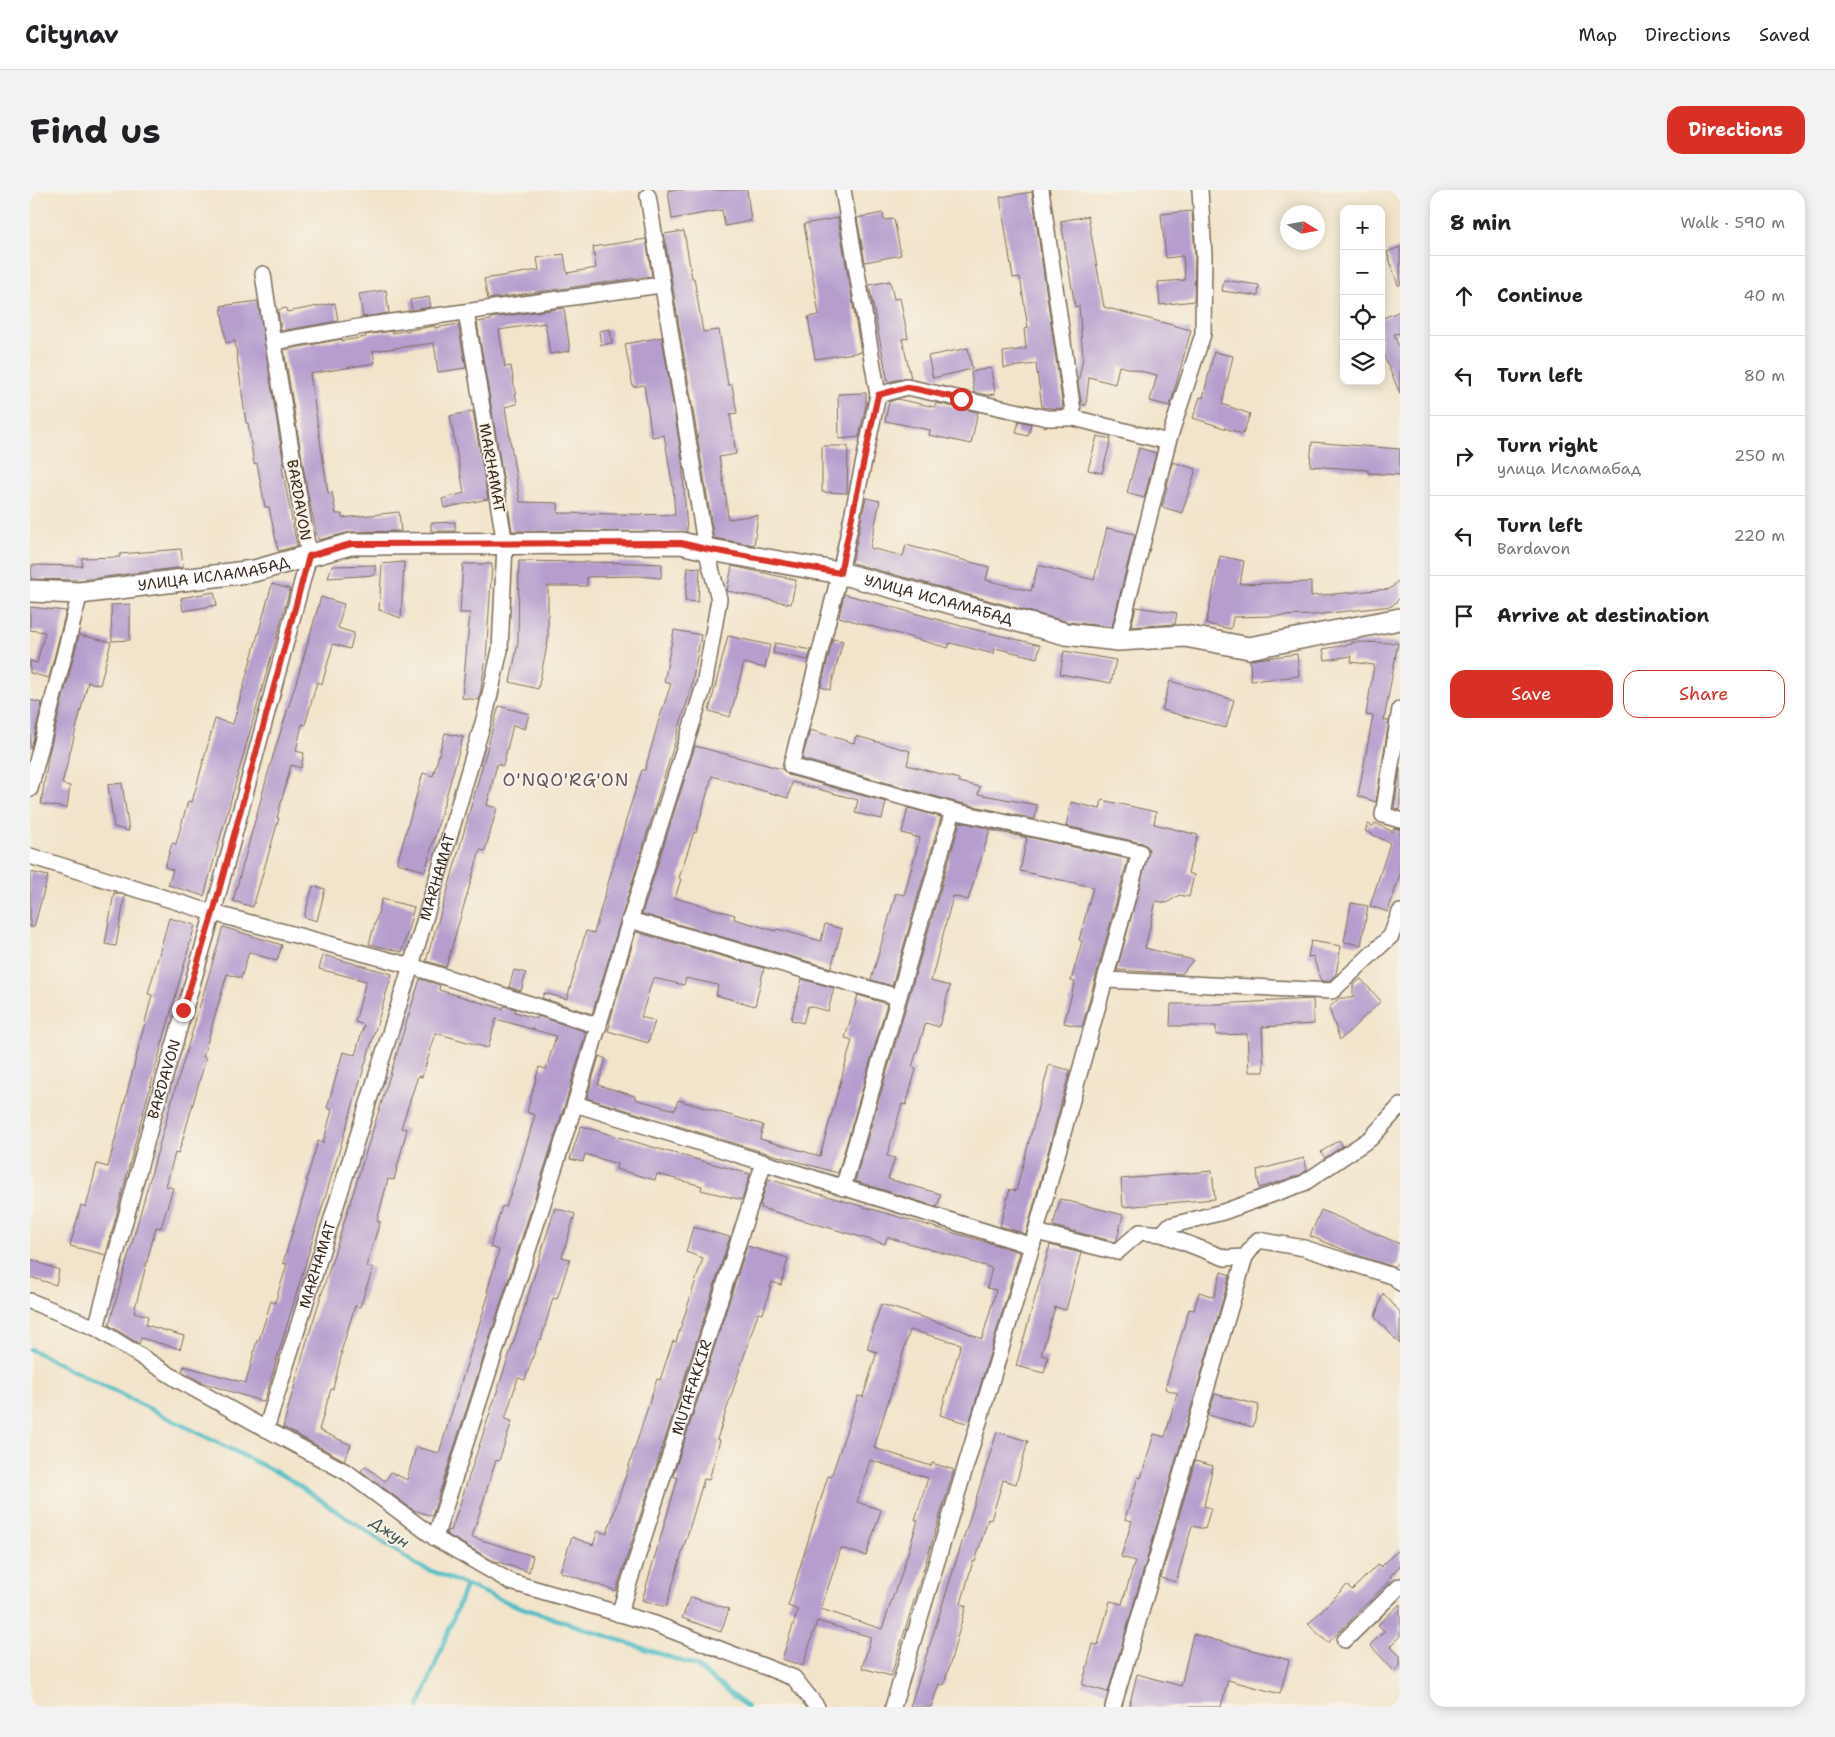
<!DOCTYPE html>
<html lang="en">
<head>
<meta charset="utf-8">
<style>
	:root { --surface:#fff; --page:#f2f2f2; --text:#202124; --muted:#757577; --line:#e0e0e0; --accent:#d93025 }
	body { margin:0; font-family:"Shantell Sans",sans-serif; background:var(--page); color:var(--text) }
	.controls { position:absolute; right:15px; top:15px; display:grid; overflow:hidden; border-radius:10px; box-shadow:0 2px 12px #0003 }
	.controls button { width:45px; height:45px; display:grid; place-items:center; padding:0; border:0; border-bottom:1px solid var(--line); background:var(--surface); color:var(--text); font:25px sans-serif }
	.compass { position:absolute; left:1250px; top:15px; width:45px; height:45px; border-radius:50%; background:var(--surface); box-shadow:0 2px 12px #0003; rotate:101deg }
	.stop { position:absolute; width:15px; height:15px; margin:-11px; border:4px solid #d93025; border-radius:50%; background:#fff }
	.stop.end { background:#d93025; border-color:#fff; box-shadow:0 1px 5px #0008 }
	.list { margin:0; padding:0; list-style:none }
	h2 { display:flex; justify-content:space-between; align-items:center; height:65px; margin:0; padding:0 20px; font-size:21px }
	h2 small { font-size:16px; font-weight:400; color:var(--muted) }
	.list li { display:grid; grid-template-columns:32px 1fr auto; gap:15px; align-items:center; box-sizing:border-box; height:80px; padding:0 20px; border-top:1px solid var(--line) }
	.list b { display:block; font-size:19px; white-space:nowrap }
	.list p { margin:0; font-size:16px; white-space:nowrap; color:var(--muted) }
	.list em { font-size:16px; font-style:normal; color:var(--muted) }
	.actions { display:flex; gap:10px; padding:15px 20px }
	.actions a { flex:1; padding:11px 0; border:1px solid var(--accent); border-radius:15px; text-align:center; font-size:18px; color:var(--accent) }
	.actions .main { background:var(--accent); color:#fff }
	.icon { flex:none; width:28px; height:28px; fill:none; stroke:currentColor; stroke-width:2; stroke-linecap:round; stroke-linejoin:round }
	.map { position:relative; flex:none; width:1370px; height:1517px; overflow:hidden; border-radius:15px }
	header { display:flex; align-items:center; gap:30px; box-sizing:border-box; height:70px; padding:0 25px; background:var(--surface); border-bottom:1px solid var(--line) }
	header strong { font-size:24px }
	nav { display:flex; gap:28px; margin-inline-start:auto; font-size:18px }
	.intro { display:flex; align-items:center; justify-content:space-between; box-sizing:border-box; height:120px; padding:0 30px }
	h1 { margin:0; font-size:35px }
	.button { padding:12px 22px; border-radius:15px; background:var(--accent); color:#fff; font-size:18px; font-weight:700 }
	main { display:flex; gap:30px; padding:0 30px }
	aside { flex:1; background:var(--surface); border-radius:15px; box-shadow:0 2px 12px #0003 }
	.map>svg:first-child { display:block }
	.lines { fill:none; stroke-linecap:round; stroke-linejoin:round }
	.stream { stroke:#4fbec5; stroke-width:4.5 }
	.building { fill:#b59ece; fill-rule:evenodd }
	.street-casing { stroke:#7b6b5a; stroke-width:18 }
	.secondary-casing { stroke:#7b6b5a; stroke-width:24 }
	.street { stroke:#fff; stroke-width:15 }
	.secondary { stroke:#fff; stroke-width:21 }
	.route { stroke:#d93025; stroke-width:6 }
	.labels { text-anchor:middle; dominant-baseline:central; stroke-width:4; stroke-linejoin:round; paint-order:stroke }
	.street-label { font-size:15px; fill:#3b2a1e; stroke:#f7f3e8 }
	.water-label { font-size:16px; font-style:italic; fill:#415650; stroke:#f7f3e8 }
	.quarter-label { font-size:18px; letter-spacing:1px; fill:#66535c; stroke:#f7f3e8 }
</style>
</head>
<body>
<header>
<strong>Citynav</strong>
<nav><a>Map</a><a>Directions</a><a>Saved</a></nav>
</header>
<div class="intro"><h1>Find us</h1><a class="button">Directions</a></div>
<main>
<div class="map">
<svg width="1370" height="1517" viewBox="0 0 1370 1517">
	<rect width="100%" height="100%" fill="#f7f3e8"/>
	<filter id="ink" filterUnits="userSpaceOnUse"><feTurbulence type="fractalNoise" baseFrequency=".02" numOctaves="2"/><feDisplacementMap in="SourceGraphic" scale="10" xChannelSelector="R" yChannelSelector="G"/><feConvolveMatrix kernelMatrix="1 2 1 2 8 2 1 2 1" color-interpolation-filters="sRGB"/></filter>
	<filter id="wash" filterUnits="userSpaceOnUse"><feTurbulence type="fractalNoise" baseFrequency=".0096" numOctaves="4" result="noise"/><feDisplacementMap in="SourceGraphic" scale="20" xChannelSelector="R" yChannelSelector="G"/><feGaussianBlur stdDeviation="1.12" result="paint"/><feColorMatrix in="noise" values="0 0 0 0 0 0 0 0 0 0 0 0 0 0 0 0 0 1.4 0 .05"/><feComposite in="paint" operator="in"/></filter>
	<g filter="url(#wash)">
		<rect width="100%" height="100%" fill="#f2e4ca"/>
		<g class="lines">
			<path class="stream" d="M0,1159L256,1287L387,1375L487,1416L666,1476L717,1517
				M389,1517L436,1395"/>
		</g>
		<g id="blocks">
			<path class="building" d="M638,0H717L721,31L695,36L692,20L642,29Z
				M1002,2L1033,218L1029,219L1012,217L1006,174L974,178L973,162L996,159L994,139L998,138L990,87L983,88L970,7Z
				M1162,21L1165,65L1164,111L1130,115L1128,92L1155,90L1153,66L1136,68L1131,24Z
				M853,23L854,30L864,29L871,65L835,72L827,28Z
				M1058,26L1074,117L1161,140L1140,216L1120,211L1127,185L1089,176L1085,194L1059,187L1056,215H1052L1048,193L1053,168L1049,116L1045,117L1031,31Z
				M808,28L831,162L785,169L778,127L789,125L774,34Z
				M654,41L662,88H664L673,142L689,140L698,195H702L707,223L700,224L706,264L689,267L696,307L698,329L728,325L724,355L684,348L634,44Z
				M616,49L622,86L458,109L454,89L509,80L507,68L534,64L537,83L566,78L563,57Z
				M1370,57V95H1368L1357,62Z
				M1194,90L1229,95L1228,106L1192,101Z
				M860,91L864,109L870,108L878,148L872,149L881,188H875L858,192L839,95Z
				M356,100L359,123L333,127L329,104Z
				M399,107L401,117L382,120L380,110Z
				M228,111L254,276L252,277L267,356L248,361L239,317H235L227,273L224,274L218,233H216L205,151L196,153L191,116Z
				M305,113L308,131L251,141L248,120L256,118L257,122Z
				M534,118L540,161L520,164L515,133L469,140L475,177L481,176L487,214L475,217L490,312L528,313V323L645,325L643,298L634,245L622,247L614,195L603,197L595,154L632,147L652,270L657,342L482,341L447,132L461,130V128Z
				M1370,121V143L1364,144L1370,160V204L1351,159V129Z
				M428,134L436,178L408,182L404,153L343,161L345,173L280,184L298,303L302,302L306,324H312V328L369,322L371,341L321,342L288,350L278,305L254,160L312,149V151L336,147L335,145L341,144L362,141V143L405,136V138Z
				M580,139L582,153L571,155L569,141Z
				M938,158L942,179L903,188L898,166Z
				M1184,162L1203,166L1192,214L1220,224L1213,244L1163,228L1170,207L1173,208Z
				M961,178L965,204L958,205L944,202L941,182Z
				M836,203V214L829,247L809,249L808,204Z
				M867,209L905,217L906,213L948,222L941,254L899,245L900,240L855,231L859,212Z
				M443,221L458,309L414,318L412,309L434,303L420,226Z
				M989,231L1001,234L998,246L986,243Z
				M1067,246L1081,249L1072,283L1058,280Z
				M1282,252L1370,259V285L1338,283V280L1280,276Z
				M792,256H818L817,303L792,302Z
				M1109,258L1126,263L1114,308L1097,303Z
				M1143,272L1166,279L1152,323L1132,317Z
				M836,308L850,311L840,358L873,366L876,355L922,367L959,377L956,390L1001,401L1008,375L1064,390L1077,338L1105,344L1082,437L1038,432L822,373Z
				M425,332V341H401V333Z
				M151,359L153,377L51,390L1,389L2,375L52,376V368L90,367V364Z
				M1190,366L1214,371L1210,394L1281,392V406L1360,399L1370,389V408L1362,416L1283,425L1203,427L1201,439L1176,434Z
				M489,371L609,373L632,374L631,388L608,386L557,387V396H518V451L508,499L480,492L488,453Z
				M374,372L371,428L349,420L352,374Z
				M433,374H462L456,469L449,510L432,508L440,423H430Z
				M345,375V385L298,388L302,376Z
				M702,376L766,390L761,414L697,401Z
				M658,377L670,378L668,412L655,411Z
				M242,394L260,399L174,706L138,695L143,680L135,677L142,653L146,654L158,611L162,612L185,529L203,534Z
				M184,402L187,415L153,421L151,408Z
				M814,404L935,437L1010,455L1007,468L965,458L964,464L920,453L918,458L809,427Z
				M291,407L314,414L308,438L324,443L320,459L303,454L292,494L287,492L275,535L272,534L266,561L274,563L271,578L261,575L247,628H249L223,717L203,711L240,576L269,483Z
				M100,414V450L82,451L81,415Z
				M0,417L36,421L19,488L0,483V471L7,473L15,442L0,440Z
				M1106,417L1147,423L1145,434L1101,437Z
				M644,440L671,445L661,499L562,824L512,808L514,803L537,809L556,741L564,743L599,620L612,580H615L628,533L641,494L634,492Z
				M49,445L81,452L70,495L58,492L32,594L40,596L37,618L11,614L19,563Z
				M698,446L740,455L735,478L714,473L700,527L679,521Z
				M803,449L813,451L800,500L791,497Z
				M1322,452L1368,453L1354,530L1359,531L1346,612L1328,606L1343,526L1336,525L1344,475L1321,472L1322,466L1295,470L1293,459L1322,454Z
				M745,453L781,460L778,470L743,463Z
				M1034,461L1086,470L1081,493L1030,484Z
				M1267,464L1269,486L1221,491L1220,470Z
				M1140,491L1204,510L1196,538L1132,520Z
				M0,510L12,513L1,559H0Z
				M469,516L499,524L495,539L483,535L473,576L467,574L457,615L467,618L455,661L450,660L416,777L396,771L418,699Z
				M780,540L824,553L826,546L880,561L877,575L929,589V592L950,597L948,604L1007,615L1005,629L925,612L772,569Z
				M415,543L433,547L395,681L367,673L393,583L403,586Z
				M665,556L752,579L758,585L856,612L852,629L825,623L828,610L762,592L758,608L682,586L666,643L664,642L649,688L651,689L645,708L705,725L704,729L746,741L747,739L791,751L795,734L812,739L801,778L612,724Z
				M1370,578V620L1364,618Z
				M92,593L99,641L84,637L78,595Z
				M1072,610L1126,622L1124,634L1168,645L1158,683L1164,685L1159,707L1149,705L1137,713L1126,711L1115,758L1163,770L1152,784L1087,780L1119,660L1117,656L1112,653L1036,636L1041,612L1070,619Z
				M878,618L911,627L862,796L841,790L866,703L874,705L890,648L872,643Z
				M930,632L1098,669L1052,837L1034,833L1045,792L1041,791L1052,751L1049,750L1063,697L990,681L997,648L960,640L938,710L923,706L901,791L920,796L909,837L896,833L882,877L886,879L876,915L872,914L857,966L865,968L858,989L911,1004L907,1017L825,991Z
				M1345,633L1363,642L1364,638L1370,639V684L1358,722L1340,716L1360,653L1335,641L1338,634L1343,636Z
				M0,682L18,686L4,737H0Z
				M283,696L295,699L287,731L274,727Z
				M84,703L95,705L86,756L75,754Z
				M352,709L384,717L372,762L339,754Z
				M1321,713L1338,716L1331,755L1314,752Z
				M139,728L165,735L110,934L76,1065L40,1056L51,1015L56,1017L67,974L78,977L122,805L118,804Z
				M193,737L252,755L247,771L219,762L211,788L197,784L173,867L176,868L152,952L148,964L145,963L136,996L143,998L131,1038L126,1037L104,1122L118,1126L116,1135L154,1146L150,1159L111,1148L109,1154L79,1135L142,910Z
				M606,742L734,778L725,816L686,805L688,795L656,788L654,795L623,788L611,827L625,831L618,853L578,841L580,835L579,834Z
				M1281,751L1311,756L1306,784L1299,791H1291L1283,766L1278,767Z
				M293,765L362,784L234,1212L173,1193L152,1181L154,1176L216,1193L227,1150H229L241,1111L245,1113L257,1074L253,1073L278,991H276L288,951L293,953L302,920L297,918L313,862L325,865L334,835L325,832L336,791L289,779Z
				M484,780L496,783L491,801L479,797Z
				M390,789L410,795L409,800L473,819L474,816L486,819L485,822L507,829L508,826L556,842L537,908L402,1326L383,1320L331,1281L335,1276L355,1291L361,1282L377,1290L386,1257L409,1263L459,1103L457,1102L469,1060L460,1057L472,1016L476,1017L490,976L505,925L497,922L509,877L516,879L526,846L466,829L458,858L406,843L392,887L388,886L371,938L377,939L364,990L358,989L347,1031L350,1032L336,1076L343,1078L330,1117L325,1116L311,1162L312,1163L303,1199H301L289,1240L321,1255L314,1270L253,1237L276,1154Z
				M772,789L804,798L798,821L778,816L773,833L761,830Z
				M1331,789L1351,811L1310,850L1299,818L1309,808H1323V795Z
				M828,805L857,814L808,983L723,959L557,908L569,866L576,869L568,895L605,906V909L645,920L648,910L733,935L730,949L790,966L822,850L815,848Z
				M1283,809L1284,834L1232,837L1234,882H1219L1217,844L1186,845V836H1140L1141,814H1187Z
				M1019,875L1040,880L996,1044L970,1036L980,999L986,1001Z
				M551,936L636,961L720,984L712,1010L671,1000L672,996L627,984L625,990L586,979L587,974L555,964L553,972L540,969Z
				M1309,950L1313,956L1295,968L1291,962Z
				M1274,968L1277,980L1270,985L1229,998L1227,980Z
				M1182,981L1185,1009L1093,1017L1091,989Z
				M738,989L990,1062L939,1234L910,1225L931,1154L880,1140L844,1258L901,1276L902,1273L924,1280L861,1486L832,1478L841,1447L787,1431L773,1476L752,1469L768,1420L758,1416L798,1286L801,1287L828,1206L833,1207L847,1162L837,1159L851,1114L929,1139L952,1149L966,1100L957,1098L962,1078L941,1072V1071L857,1047L855,1054L731,1018L732,1016L730,1015ZM840,1270L898,1288L885,1330H888L868,1395H867L852,1439L791,1419L811,1358L836,1366L851,1320L827,1312Z
				M1030,1009L1093,1025L1087,1049L1085,1052L1023,1036Z
				M525,1018L545,1024L532,1067L540,1069L527,1109L523,1108L511,1150L509,1149L495,1190L488,1188L475,1229L482,1231L469,1271L466,1270L442,1347L503,1366L499,1382L462,1370L416,1344L418,1340L421,1341L489,1135Z
				M1291,1020L1370,1054V1070L1364,1077L1324,1064L1280,1046Z
				M663,1037L700,1047L586,1401L530,1382L542,1347L563,1355L568,1341L577,1344L627,1189L630,1190L643,1151L646,1152L673,1068L656,1062Z
				M1020,1055L1051,1063L1036,1120L1025,1117L1011,1165L1018,1167L1014,1183L986,1176Z
				M717,1056L758,1068L751,1095L742,1092L733,1124L728,1123L687,1249L690,1250L679,1290L674,1289L636,1417L612,1410L648,1288L643,1286Z
				M0,1069L29,1080L26,1095L0,1087Z
				M1191,1082L1200,1085L1078,1502L1052,1495L1063,1454L1068,1455L1080,1411L1092,1414L1105,1371L1091,1367L1102,1331L1095,1329L1108,1287L1111,1288L1124,1244L1135,1247L1147,1203L1135,1199L1159,1119L1164,1120L1169,1102L1184,1107Z
				M1353,1103L1370,1122V1154L1345,1127Z
				M1185,1204L1229,1215L1223,1237L1178,1225Z
				M967,1242L998,1251L986,1294L973,1290L961,1330L958,1329L945,1372L943,1371L931,1414L936,1416L914,1495L909,1494L901,1517H880Z
				M1165,1271L1183,1276L1174,1316L1181,1318L1175,1339L1162,1336L1146,1392L1131,1388Z
				M1370,1358V1376L1360,1386L1362,1388L1298,1453L1278,1434L1317,1395L1322,1400L1348,1374L1351,1377Z
				M661,1407L699,1419L691,1442L652,1428Z
				M1370,1414V1446L1360,1456L1370,1466V1476L1364,1481L1340,1455L1354,1441L1348,1435Z
				M1163,1444L1259,1470L1250,1504L1198,1490L1191,1517H1099L1107,1484L1151,1496Z"/>
		</g>
	</g>
	<g filter="url(#ink)">
		<use href="#blocks" fill-opacity="0" stroke="#7b6b5a" stroke-width="1"/>
		<g class="lines">
			<g class="street-casing">
				<g id="street">
					<path d="M813,0L848,205L810,383L761,576L923,621L1110,662L1002,1056L863,1517"/>
					<path d="M1011,0L1044,228"/>
					<path d="M243,152L340,135L631,95"/>
					<path d="M848,205L877,197L1017,228H1044L1138,252"/>
					<path d="M1088,450L1138,252L1173,144L1174,65L1170,0"/>
					<path d="M1370,519L1353,625L1370,630"/>
					<path d="M0,599L50,403"/>
					<path d="M0,666L183,723L381,776L569,836"/>
					<path d="M600,730L868,807"/>
					<path d="M1077,790L1302,801L1361,746L1370,722"/>
					<path d="M545,914L1002,1056"/>
					<path d="M813,998L923,621"/>
					<path d="M1006,1042L1087,1062L1110,1042L1132,1044L1195,1068L1215,1067L1228,1050L1274,1058L1365,1087L1370,1093"/>
					<path d="M1132,1044L1139,1036L1193,1022L1274,993L1341,948L1370,916"/>
					<path d="M0,1111L66,1138L148,1190L236,1239L318,1283L405,1348L481,1392L625,1434L764,1488L787,1517"/>
					<path id="s1" d="M66,1138L123,927L183,723L279,366L243,152L233,84"/>
					<path id="s2" d="M236,1239L381,776L455,526L470,460L475,354L436,122"/>
					<path d="M405,1348L545,914L600,730L674,496L689,409L676,359L618,6"/>
					<path id="s3" d="M589,1424L734,972"/>
					<path d="M1315,1450L1370,1396"/>
					<path d="M1083,1517L1215,1067"/>
				</g>
			</g>
			<g class="secondary-casing">
				<g id="secondary">
					<path id="s4" d="M0,401L50,403L224,381L321,354L651,353L676,359L810,383L1036,444L1088,450L1155,446L1219,458L1370,429"/>
				</g>
			</g>
			<use href="#street" class="street"/>
			<use href="#secondary" class="secondary"/>
		</g>
	</g>
	<g class="lines" filter="url(#ink)">
		<path class="route" d="M153,820L183,723L279,366L321,354L651,353L676,359L810,383L848,205L877,197L931,209"/>
	</g>
	<g class="labels">
		<g class="street-label">
			<text transform="translate(462 278) rotate(80)">MARHAMAT</text>
			<text transform="translate(269 310) rotate(80)">BARDAVON</text>
			<text stroke="none"><textPath href="#s4" startOffset="185">УЛИЦА ИСЛАМАБАД</textPath></text>
			<text stroke="none"><textPath href="#s4" startOffset="920">УЛИЦА ИСЛАМАБАД</textPath></text>
			<text stroke="none"><textPath href="#s2" startOffset="578">MARHAMAT</textPath></text>
			<text stroke="none"><textPath href="#s1" startOffset="258">BARDAVON</textPath></text>
			<text stroke="none"><textPath href="#s2" startOffset="172">MARHAMAT</textPath></text>
			<text stroke="none"><textPath href="#s3" startOffset="238">MUTAFAKKIR</textPath></text>
		</g>
		<g class="water-label">
			<text transform="translate(360 1342) rotate(34)">Джун</text>
		</g>
		<g class="quarter-label">
			<text x="536" y="590">O'NQO'RG'ON</text>
		</g>
	</g>
</svg>
<div class="controls">
<button>+</button>
<button>−</button>
<button><svg class="icon" aria-label="locate" viewBox="0 0 24 24"><circle cx="12" cy="12" r="6"/><path d="M12 2v4M12 18v4M2 12h4M18 12h4"/></svg></button>
<button><svg class="icon" aria-label="layers" viewBox="0 0 24 24"><path d="M12 4l9 5-9 5-9-5zM3 14l9 5 9-5"/></svg></button>
</div>
<svg class="compass" viewBox="-18 -18 36 36"><path d="M0-13l5 13h-10z" fill="#e53935"/><path d="M0 13l5-13h-10z" fill="#757577"/></svg>
<div class="stop" style="left:931px;top:209px"></div>
<div class="stop end" style="left:153px;top:820px"></div>
</div>
<aside>
<h2>8 min<small>Walk · 590 m</small></h2>
<ul class="list">
<li><svg class="icon" aria-label="ahead" viewBox="0 0 24 24"><path d="M12 20V5M6 11l6-6 6 6"/></svg><div><b>Continue</b></div><em>40 m</em></li>
<li><svg class="icon" aria-label="left" viewBox="0 0 24 24"><path d="M17 20v-9H6M10 6l-5 5 5 5"/></svg><div><b>Turn left</b></div><em>80 m</em></li>
<li><svg class="icon" aria-label="right" viewBox="0 0 24 24"><path d="M7 20v-9h11M14 6l5 5-5 5"/></svg><div><b>Turn right</b><p>улица Исламабад</p></div><em>250 m</em></li>
<li><svg class="icon" aria-label="left" viewBox="0 0 24 24"><path d="M17 20v-9H6M10 6l-5 5 5 5"/></svg><div><b>Turn left</b><p>Bardavon</p></div><em>220 m</em></li>
<li><svg class="icon" aria-label="arrive" viewBox="0 0 24 24"><path d="M6 21V4h12l-3 4 3 4H6"/></svg><div><b>Arrive at destination</b></div></li>
</ul>
<div class="actions"><a class="main">Save</a><a>Share</a></div>
</aside>
</main>
</body>
</html>
